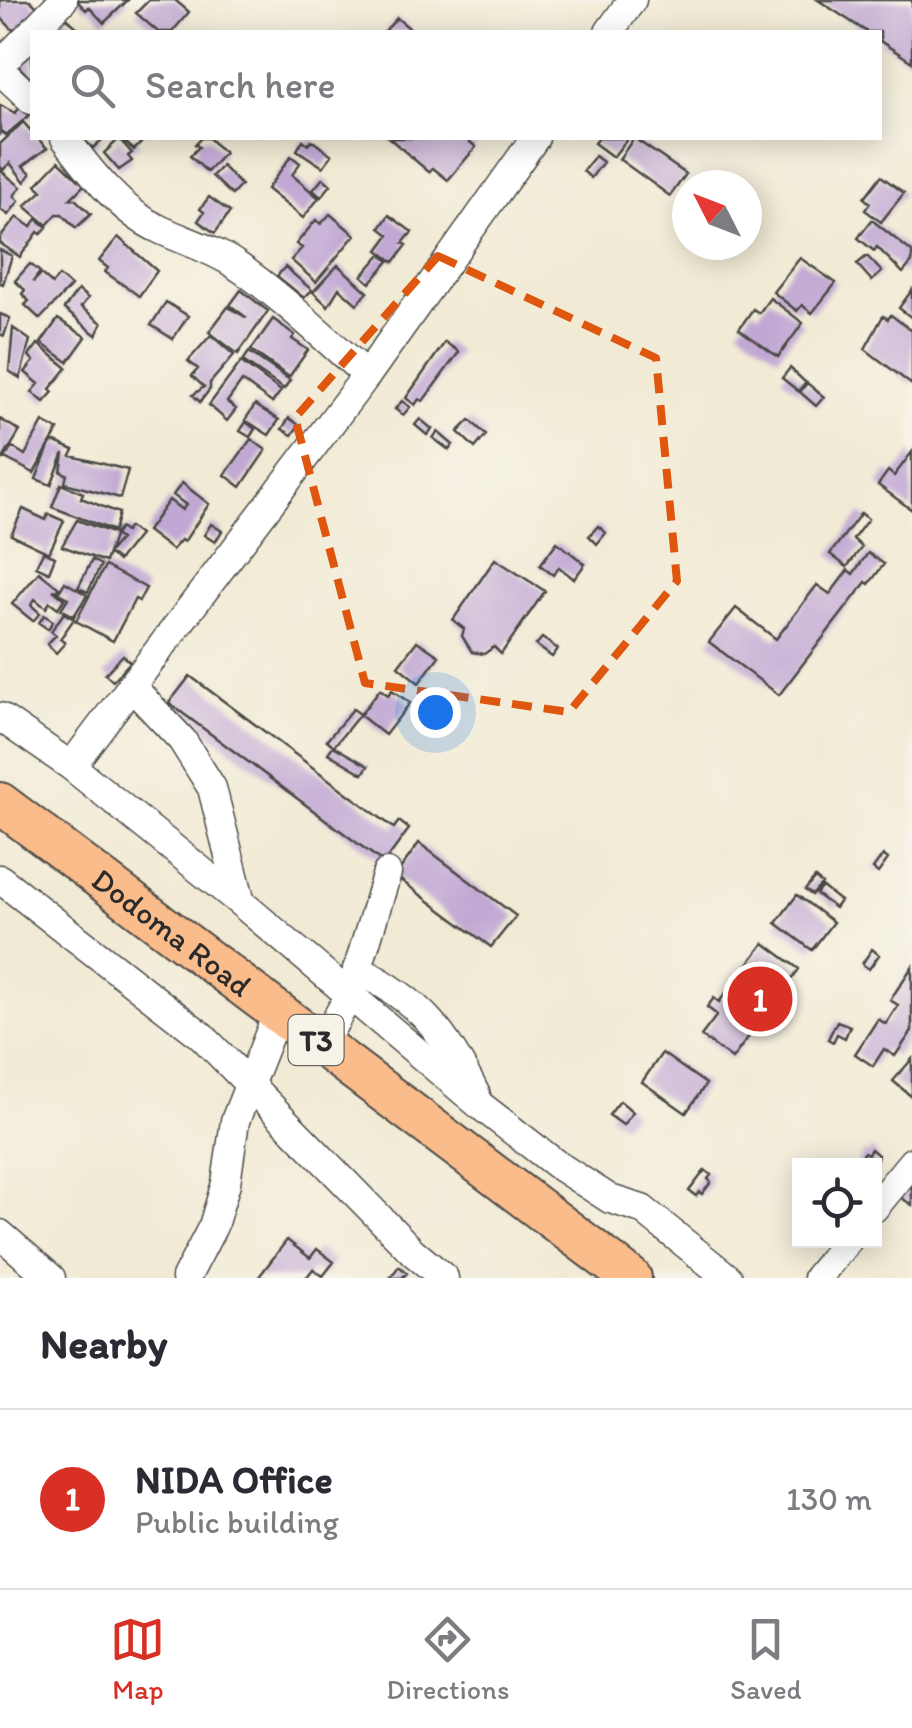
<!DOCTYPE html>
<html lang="en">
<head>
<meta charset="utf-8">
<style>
	:root { --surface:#fff; --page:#f2f2f3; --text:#2b2b33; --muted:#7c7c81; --line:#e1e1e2; --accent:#d93025 }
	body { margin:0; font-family:Itim,sans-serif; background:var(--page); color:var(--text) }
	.controls { position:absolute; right:30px; bottom:30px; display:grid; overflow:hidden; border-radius:0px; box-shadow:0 5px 25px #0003 }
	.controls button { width:90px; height:90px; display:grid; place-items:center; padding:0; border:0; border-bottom:2px solid var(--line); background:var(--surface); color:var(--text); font:50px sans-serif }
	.compass { position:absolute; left:672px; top:170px; width:90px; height:90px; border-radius:50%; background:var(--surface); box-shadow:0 5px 25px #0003; rotate:312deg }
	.you { position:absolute; left:435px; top:712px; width:35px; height:35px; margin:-25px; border:8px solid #fff; border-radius:50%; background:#1a73e8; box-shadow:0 0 0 15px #1a73e833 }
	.badge { display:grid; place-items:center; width:65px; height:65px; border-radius:50%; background:var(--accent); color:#fff; font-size:32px; font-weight:700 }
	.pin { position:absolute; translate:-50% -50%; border:5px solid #fff; box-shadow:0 2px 10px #0006 }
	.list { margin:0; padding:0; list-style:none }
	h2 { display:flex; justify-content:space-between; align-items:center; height:130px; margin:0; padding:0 40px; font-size:42px }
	h2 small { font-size:32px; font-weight:400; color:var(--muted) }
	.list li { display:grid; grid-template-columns:65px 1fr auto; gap:30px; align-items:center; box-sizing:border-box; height:180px; padding:0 40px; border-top:2px solid var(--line) }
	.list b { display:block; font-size:38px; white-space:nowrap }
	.list p { margin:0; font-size:32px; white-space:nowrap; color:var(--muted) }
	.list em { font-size:32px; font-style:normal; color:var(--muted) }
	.icon { flex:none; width:55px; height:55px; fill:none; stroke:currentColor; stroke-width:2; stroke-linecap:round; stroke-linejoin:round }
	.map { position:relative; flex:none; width:912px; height:1278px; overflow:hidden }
	.search { position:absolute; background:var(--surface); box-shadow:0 5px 25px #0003; left:30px; right:30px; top:30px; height:110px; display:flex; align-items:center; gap:25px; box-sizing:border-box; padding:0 35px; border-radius:0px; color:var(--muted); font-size:38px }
	.sheet { height:310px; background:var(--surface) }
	nav { display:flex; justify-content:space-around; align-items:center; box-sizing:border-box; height:140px; border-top:2px solid var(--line); background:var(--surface); font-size:28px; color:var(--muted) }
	nav a { display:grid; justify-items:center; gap:5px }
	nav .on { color:var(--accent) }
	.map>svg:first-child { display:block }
	.building { fill:#c1a8d4 }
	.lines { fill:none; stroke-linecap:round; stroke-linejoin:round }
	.minor-casing { stroke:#494844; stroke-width:31 }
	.highway-casing { stroke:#494844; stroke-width:44 }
	.minor { stroke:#fff; stroke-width:28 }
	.highway { stroke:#fabc8b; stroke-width:40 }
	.marked { fill:none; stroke:#df570e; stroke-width:8; stroke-dasharray:20 12; stroke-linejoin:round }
	.labels { text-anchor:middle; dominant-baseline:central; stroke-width:8; stroke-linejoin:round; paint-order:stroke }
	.shield { fill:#f7f3e8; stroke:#686764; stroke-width:2.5 }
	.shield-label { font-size:30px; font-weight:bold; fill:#2b2b2b }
	.street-label { font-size:32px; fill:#2b2b2b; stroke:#f7f3e8 }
</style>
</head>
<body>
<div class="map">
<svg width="912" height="1278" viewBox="0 0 912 1278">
	<rect width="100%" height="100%" fill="#f7f3e8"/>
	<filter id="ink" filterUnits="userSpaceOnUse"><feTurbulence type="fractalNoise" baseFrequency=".01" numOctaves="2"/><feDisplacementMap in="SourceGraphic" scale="20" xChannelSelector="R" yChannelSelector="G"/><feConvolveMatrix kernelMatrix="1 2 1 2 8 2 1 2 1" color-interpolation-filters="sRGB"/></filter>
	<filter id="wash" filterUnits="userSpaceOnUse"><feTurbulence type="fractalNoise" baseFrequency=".0048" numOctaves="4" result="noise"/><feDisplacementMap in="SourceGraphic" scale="40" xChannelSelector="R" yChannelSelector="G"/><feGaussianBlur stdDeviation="2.25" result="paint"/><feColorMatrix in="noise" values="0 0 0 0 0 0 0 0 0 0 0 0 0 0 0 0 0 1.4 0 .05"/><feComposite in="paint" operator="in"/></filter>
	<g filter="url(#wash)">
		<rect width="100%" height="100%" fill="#f1ead4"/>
		<g id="blocks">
			<path class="building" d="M0,0H30L39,9L15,32L0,17Z
				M76,0H128L104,23L89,7L86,10Z
				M149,0H175L189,12L172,32H158L136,13Z
				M818,0H912V62L880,41V32H867Z
				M59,11L82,32H39Z
				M397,18L414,32H384Z
				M32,40V80L13,61Z
				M24,104L32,113L6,135L2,132L0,134V105L15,113Z
				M23,122L32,132V138H37L47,148L23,166L31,173L25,182L10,163L3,170L0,166V144Z
				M82,138H104L93,148Z
				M131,138L141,143L134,150L126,143Z
				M201,138H209L224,153L207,172L190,156L199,147L195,144Z
				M389,138H465L476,147L448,180L433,168L429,172Z
				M598,138H628L613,157L594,143Z
				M634,138L686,174L670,196L619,159Z
				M119,139L132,153L128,156L132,161L119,170L104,153Z
				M303,140L308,144L311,140L332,155L323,167L297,150Z
				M291,156L300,163L292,175L319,198L303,218L267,189Z
				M595,156L603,162L591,178L583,171Z
				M59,161L84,185L70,199H75L91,214L76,228L62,214H57L47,225L25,206L42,191L36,185Z
				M222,166L241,185L232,195L212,176Z
				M0,170L21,187L14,196L19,201L8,215L0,209Z
				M881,176L904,193L881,222L865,210L870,203L864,198Z
				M323,178L331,185L321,197L313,190Z
				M209,197L230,212L215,233L198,221L204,212L200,209Z
				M330,214L355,235L316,282L291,260L302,248L296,244L316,220L321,224Z
				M389,215L412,232L403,243L407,245L394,262L378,250L389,235L380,228Z
				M17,217L31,227L37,219L47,227L41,234L38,232L20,257L0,243V238Z
				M872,220L912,252V262L903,273L877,247L874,251L858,238Z
				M118,237L157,271L139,296L105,272L108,268L99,261Z
				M0,250L12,256L3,284L0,283Z
				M381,254L389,261L370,283L362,276Z
				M867,256L882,272L872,281L857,264Z
				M800,258L836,283L812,313L802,305L797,311L773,292Z
				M30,264L40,272L33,282L41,274L52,284L59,276L71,286L40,319L25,305L29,301L22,294L25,290L15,281Z
				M338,265L368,292L357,304L339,288L328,306L313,292Z
				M285,267L312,290L304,298L277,276Z
				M78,290L88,298L81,307L102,323L96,335L64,309Z
				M241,290L268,311L238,354L209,332L228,307L247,318L230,305Z
				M912,290V318L899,308Z
				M770,298L803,323L778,357L739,329L753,309L759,313Z
				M166,302L188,316L173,339L151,325Z
				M0,314L10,318L4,336L0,334Z
				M891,315L912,331V385L865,349L883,316L888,319Z
				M58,319L86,337L68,362L41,343Z
				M273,319L295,335L292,339L308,350L289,377L251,350Z
				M13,328L30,340L20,378L9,371Z
				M211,335L234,355L210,383V389L200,402L193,395L204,387L192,376L198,369L188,361Z
				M445,342L459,352L423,401L419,399L415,405L406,398Z
				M38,344L67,368L50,389L53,392L44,402L32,392L39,384L25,372L34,361L29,356Z
				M249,352L290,380L284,389L243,361Z
				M241,362L281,391L272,403L242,381L227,402L236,409L227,421L209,405Z
				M790,368L806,383L798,391L782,378Z
				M807,383L824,397L816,406L800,392Z
				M402,401L410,407L403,415L395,409Z
				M255,405L279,420L269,435L245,420Z
				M289,418L299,425L292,435L282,429Z
				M0,419L20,431L3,459L0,457Z
				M420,419L432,429L427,435L415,425Z
				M470,420L486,435L475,448L458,432Z
				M43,422L58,430L34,473L5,458L12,447L25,455Z
				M246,422L255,429L250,437L240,431Z
				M438,432L453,445L449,450L433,438Z
				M251,439L266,450L241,487L225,475Z
				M55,442L74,450L71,456L128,470L120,498L65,483L67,474L61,472L64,453L51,485L36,479L50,444Z
				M912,452V510L878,485L888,471L894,476Z
				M182,483L209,504L184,542L181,540L172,550L147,531L169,500L182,510L186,505L173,495Z
				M61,484L83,493L81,498L119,513L114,531L52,507Z
				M23,509L46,520L48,514L64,521L49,553L11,535Z
				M861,513L868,519L853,539L862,547L847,567L830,554Z
				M77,520L115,534L105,562L62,546Z
				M211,524L222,531L215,542L204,535Z
				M598,526L606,533L597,544L589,536Z
				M129,527L139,535L118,561L108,553L120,539L115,535L120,528L125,532Z
				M557,542L585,564L574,579L559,567L553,575L540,565Z
				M43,552L55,557L49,572L36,566Z
				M868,553L884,564L869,584L866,582L779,695L709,642L736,608L776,639L817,585L830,594L848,570L853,574Z
				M495,559L545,591L501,654L494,647L484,654L472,652L462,636L464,629L453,620Z
				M92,560L101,565L88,592L78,588Z
				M105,566L146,588L139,601L135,599L113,641L76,621Z
				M39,572L59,588L56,591L53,590L64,599L58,608L50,602L46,608L35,599L31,605L40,613L33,621L12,604Z
				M65,582L87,595L74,616L61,609L68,598L58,593Z
				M64,613L74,619L60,639L65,643L56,653L47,644L56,635L51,631Z
				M44,615L53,621L48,629L39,623Z
				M542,638L558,649L552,657L536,645Z
				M417,641L439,656L419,683L398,666Z
				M123,655L130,662L113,681L105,674Z
				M190,676L394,828L399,821L409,829L384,863L169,703Z
				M380,689L388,695L392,690L410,703L385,735L360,715Z
				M353,709L360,714L334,746L327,740Z
				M333,746L368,766L363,774L328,753Z
				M419,843L516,916L491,947L395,876Z
				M883,855L888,859L878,873L873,869Z
				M815,878L822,884L812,895L805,890Z
				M822,887L840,901L835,908L816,894Z
				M797,895L833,922L812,950L776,923Z
				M764,943L799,969L732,1059L701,1036L717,1015L707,1007L714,998L719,1002Z
				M872,949L879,955L869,969L862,964Z
				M912,967V1031L895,1056L884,1049L873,1066L855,1054L878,1019L886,1024L898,1005L890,1000Z
				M837,1021L850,1026L845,1038L837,1034L833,1042L828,1039Z
				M662,1053L706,1084L686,1113L642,1082Z
				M912,1059V1097L893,1081Z
				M620,1101L633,1112L623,1125L609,1115Z
				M871,1149L878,1155L875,1166H855L864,1152L868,1154Z
				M705,1170L711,1175L708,1179L711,1182L702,1194L699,1192L696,1196L689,1191Z
				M912,1180V1205L900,1197Z
				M287,1240L310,1258L317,1249L334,1262L323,1276L313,1269L306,1278H258Z
				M399,1266L407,1273L402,1278H390Z"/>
		</g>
	</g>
	<g filter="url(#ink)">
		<use href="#blocks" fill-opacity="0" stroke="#494844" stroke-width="2.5"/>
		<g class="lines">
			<g class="minor-casing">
				<path id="minor" d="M609,32L632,0
					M0,65L63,0
					M0,70L32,100
					M65,138C90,171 120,211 159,229C184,241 213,249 236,265C283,297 324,338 367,375
					M131,686L182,740L212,788L241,903
					M0,717L71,766L241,903L481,1106L556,1164L610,1199L642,1209L728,1278
					M71,766L367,375L535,138
					M0,879L202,1036L413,1252L444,1278
					M357,969C422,1003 444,1031 476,1095
					M322,1045L350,994L387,873
					M874,1208L912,1162
					M0,1234L51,1278
					M186,1278L213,1226L226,1183L235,1121L278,1012
					M817,1278L848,1240"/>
			</g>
			<g class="highway-casing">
				<g id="highway">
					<path id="s1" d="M0,803L631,1278"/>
				</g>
			</g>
			<use href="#minor" class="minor"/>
			<use href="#highway" class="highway"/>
		</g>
	</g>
	<path class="marked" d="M438,256L656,358L677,581L569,712L365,683L295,418Z"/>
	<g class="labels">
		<rect class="shield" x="288.5" y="1015" width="55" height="50" rx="8"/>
		<g class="shield-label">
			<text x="316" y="1040">T3</text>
		</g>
		<g class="street-label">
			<text stroke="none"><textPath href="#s1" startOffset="215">Dodoma Road</textPath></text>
		</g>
	</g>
</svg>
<div class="controls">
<button><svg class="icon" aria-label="locate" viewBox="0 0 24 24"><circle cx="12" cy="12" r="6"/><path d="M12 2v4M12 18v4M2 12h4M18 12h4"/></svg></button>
</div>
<svg class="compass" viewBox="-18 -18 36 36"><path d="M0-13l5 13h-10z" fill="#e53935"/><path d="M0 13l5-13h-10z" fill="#7c7c81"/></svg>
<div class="you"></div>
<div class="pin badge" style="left:760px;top:999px">1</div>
<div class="search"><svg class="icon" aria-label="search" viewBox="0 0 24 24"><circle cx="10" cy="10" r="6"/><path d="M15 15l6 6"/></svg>Search here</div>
</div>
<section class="sheet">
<h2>Nearby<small></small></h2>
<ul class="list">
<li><span class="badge">1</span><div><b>NIDA Office</b><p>Public building</p></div><em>130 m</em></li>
</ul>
</section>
<nav>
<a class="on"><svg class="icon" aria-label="map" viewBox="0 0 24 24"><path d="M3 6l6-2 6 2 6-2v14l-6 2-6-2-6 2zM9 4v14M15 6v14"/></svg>Map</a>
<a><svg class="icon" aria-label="directions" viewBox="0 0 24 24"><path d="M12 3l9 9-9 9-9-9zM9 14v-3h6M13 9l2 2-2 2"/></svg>Directions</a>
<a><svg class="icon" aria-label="saved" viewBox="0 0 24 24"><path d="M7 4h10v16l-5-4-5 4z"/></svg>Saved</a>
</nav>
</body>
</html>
